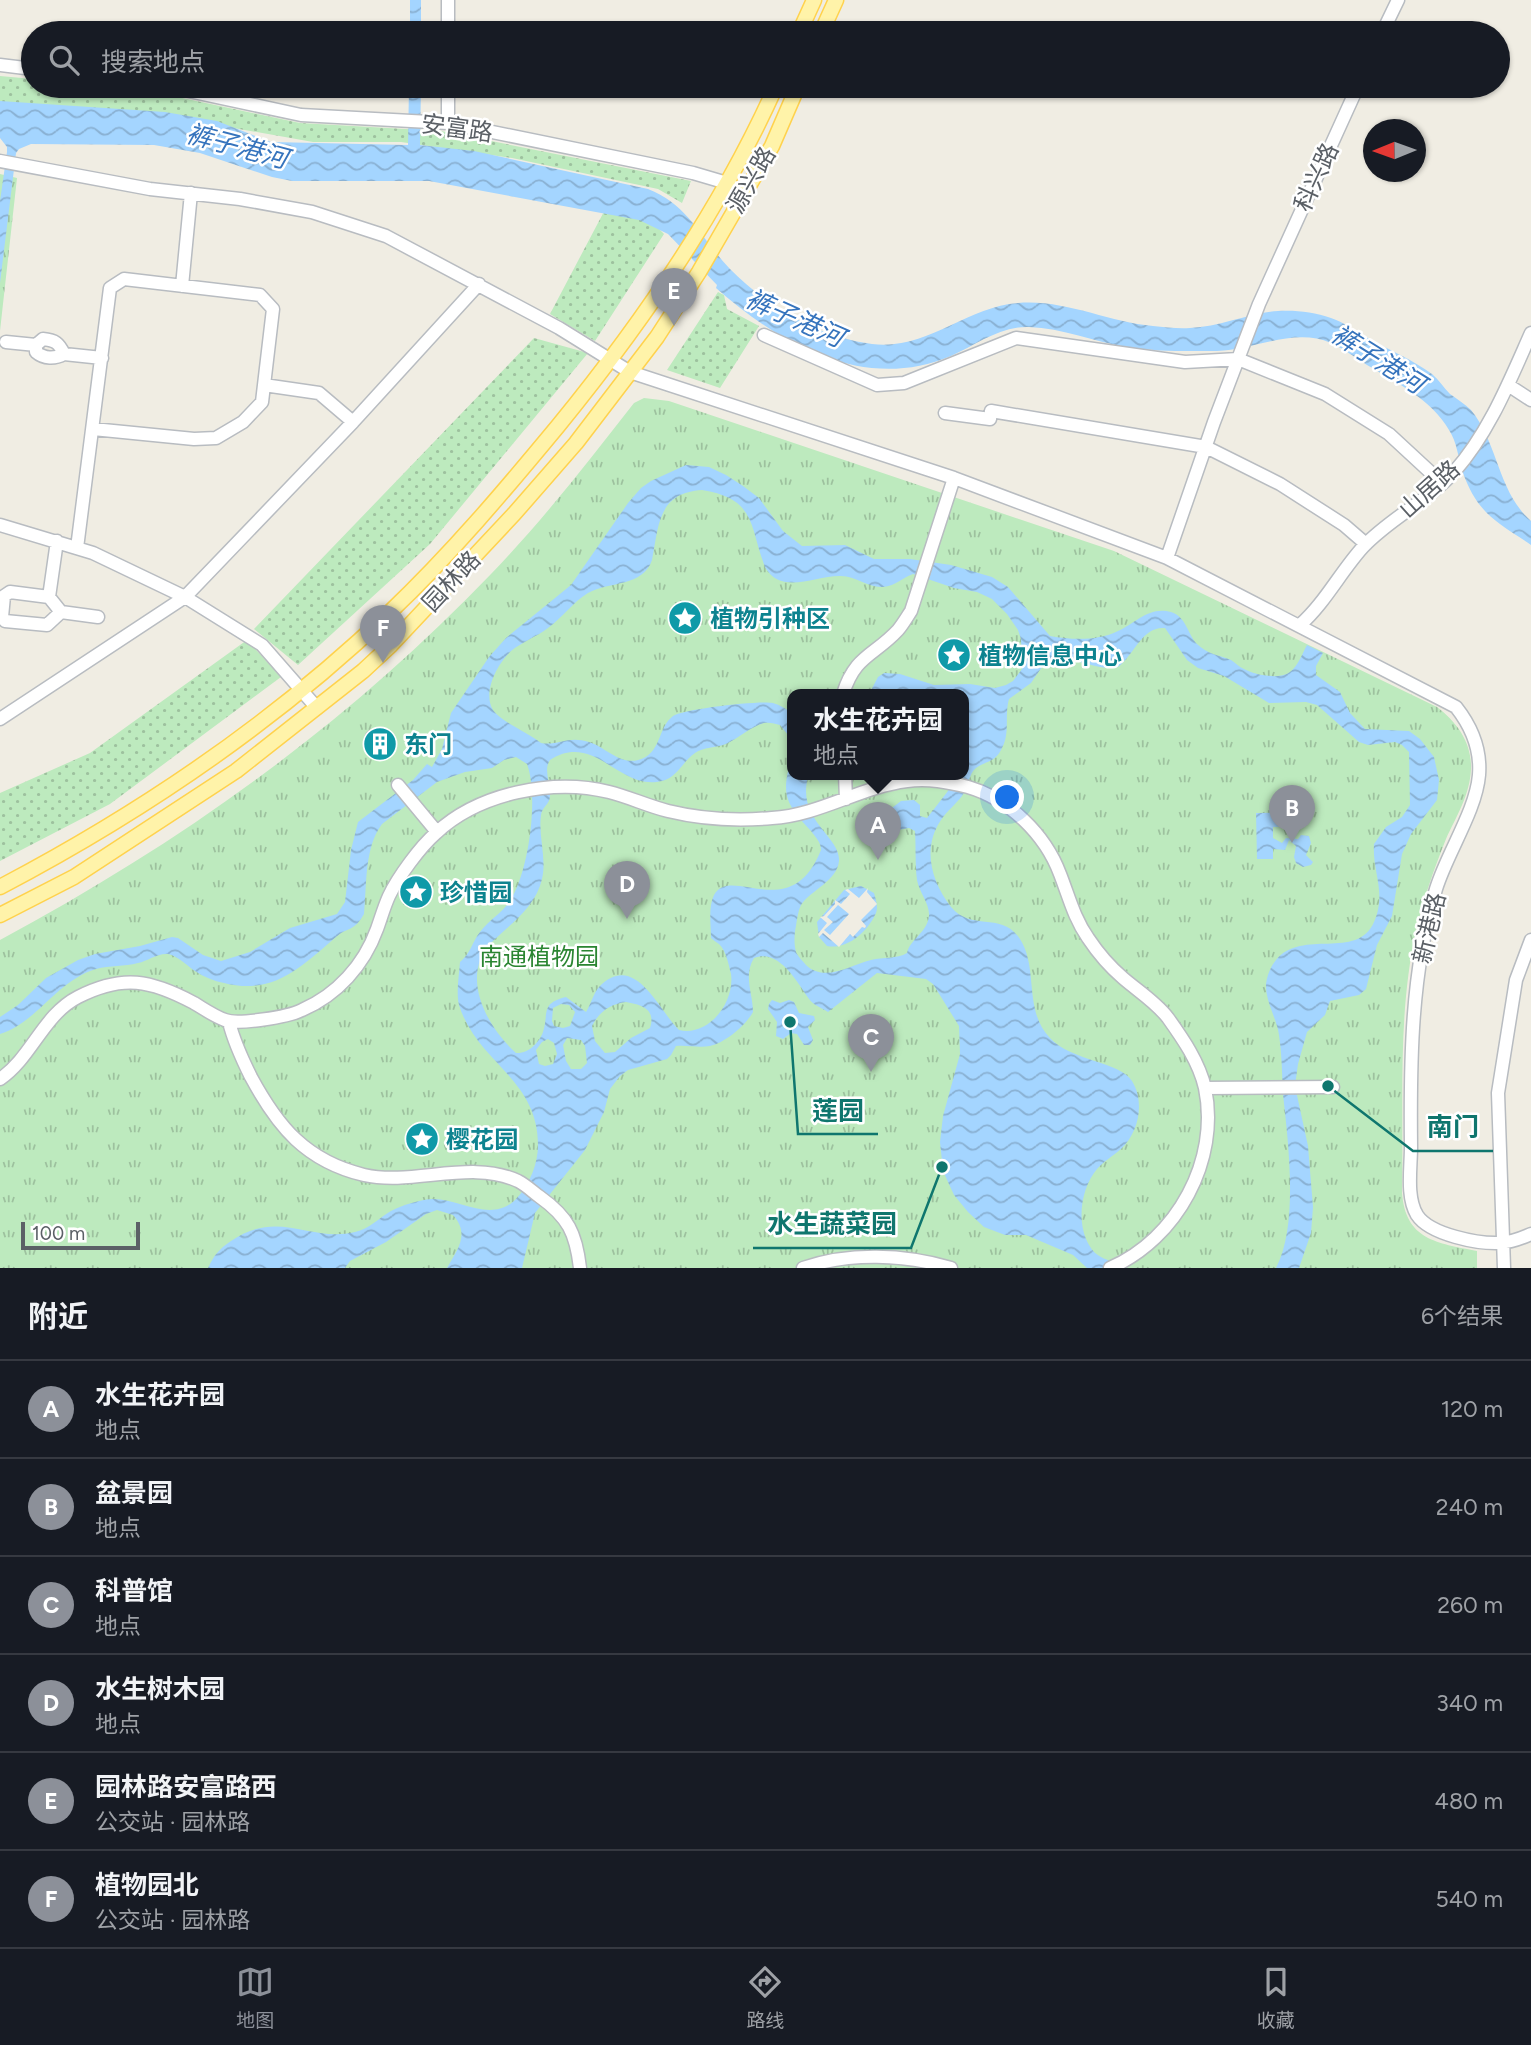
<!DOCTYPE html>
<html lang="zh">
<head>
<meta charset="utf-8">
<style>
	:root { --surface:#171b24; --page:#20242c; --text:#f1f3f6; --muted:#9ea1a6; --line:#363941; --accent:#8c9099 }
	body { margin:0; font-family:Figtree,"Noto Sans SC",sans-serif; background:var(--page); color:var(--text) }
	.compass { position:absolute; left:1363px; top:119px; width:63px; height:63px; border-radius:50%; background:var(--surface); box-shadow:0 2px 5px #0004; rotate:269deg }
	.scale { position:absolute; left:21px; bottom:18px; width:119px; box-sizing:border-box; padding-left:7px; border:4px solid #5b6066; border-top:0; font-size:19px; line-height:24px; white-space:nowrap; color:#5b6066; -webkit-text-stroke:5px #fff; paint-order:stroke }
	.you { position:absolute; left:1008px; top:798px; width:24px; height:24px; margin:-18px; border:5px solid #fff; border-radius:50%; background:#1a73e8; box-shadow:0 0 0 10px #1a73e833 }
	.badge { display:grid; place-items:center; width:46px; height:46px; border-radius:50%; background:var(--accent); color:#fff; font-size:23px; font-weight:700 }
	.pin { position:absolute; translate:-50% -58px; filter:drop-shadow(0 2px 4px #0008) }
	.pin::after { content:''; position:absolute; top:37px; width:24px; height:21px; background:inherit; clip-path:polygon(0 0,100% 0,50% 100%) }
	.popup { position:absolute; left:787px; top:689px; width:182px; height:91px; box-sizing:border-box; display:grid; place-content:center; border-radius:14px; background:var(--surface); filter:drop-shadow(0 2px 5px #0005); font-size:23px; white-space:nowrap; color:var(--muted) }
	.popup b { font-size:26px; color:var(--text) }
	.popup::after { content:''; position:absolute; left:50%; top:100%; margin-left:-14px; border:14px solid transparent; border-top-color:var(--surface) }
	.list { margin:0; padding:0; list-style:none }
	h2 { display:flex; justify-content:space-between; align-items:center; height:91px; margin:0; padding:0 28px; font-size:30px }
	h2 small { font-size:23px; font-weight:400; color:var(--muted) }
	.list li { display:grid; grid-template-columns:46px 1fr auto; gap:21px; align-items:center; box-sizing:border-box; height:98px; padding:0 28px; border-top:2px solid var(--line) }
	.list b { display:block; font-size:26px; white-space:nowrap }
	.list p { margin:0; font-size:23px; white-space:nowrap; color:var(--muted) }
	.list em { font-size:23px; font-style:normal; color:var(--muted) }
	.icon { flex:none; width:38px; height:38px; fill:none; stroke:currentColor; stroke-width:2; stroke-linecap:round; stroke-linejoin:round }
	.map { position:relative; flex:none; width:1531px; height:1268px; overflow:hidden }
	.search { position:absolute; background:var(--surface); box-shadow:0 2px 5px #0004; left:21px; right:21px; top:21px; height:77px; display:flex; align-items:center; gap:18px; box-sizing:border-box; padding:0 24px; border-radius:38px; color:var(--muted); font-size:26px }
	.sheet { height:679px; background:var(--surface) }
	nav { display:flex; justify-content:space-around; align-items:center; box-sizing:border-box; height:98px; border-top:2px solid var(--line); background:var(--surface); font-size:19px; color:var(--muted) }
	nav a { display:grid; justify-items:center; gap:4px }
	nav .on { color:var(--accent) }
	.map>svg:first-child { display:block }
	.grass { fill:url(#grass-dots) }
	.park { fill:url(#park-tufts); fill-rule:evenodd }
	.water { fill:url(#water-waves); fill-rule:evenodd }
	.pier { fill:#f0ede3; fill-rule:evenodd }
	.lines { fill:none; stroke-linecap:round; stroke-linejoin:round }
	.minor-casing { stroke:#b8bcc1; stroke-width:15 }
	.major-casing { stroke:#ffd24d; stroke-width:17 }
	.minor { stroke:#fff; stroke-width:12 }
	.major { stroke:#fff3a9; stroke-width:14 }
	.labels { text-anchor:middle; dominant-baseline:central; stroke-width:5; stroke-linejoin:round; paint-order:stroke }
	.street-label { font-size:24px; fill:#5b6066; stroke:#fff }
	.culture-label { font-size:24px; font-weight:bold; fill:#0d838f; stroke:#fff; text-anchor:start }
	.park-label { font-size:24px; fill:#2b8532; stroke:#fff }
	.water-label { font-size:26px; font-style:italic; fill:#3674bd; stroke:#fff }
	.leader { fill:none; stroke:#0f766e; stroke-width:2.5 }
	.callout-dot { fill:#0f766e; stroke:#fff; stroke-width:2.5 }
	.callout-label { font-size:26px; text-anchor:middle; font-weight:bold; fill:#0f766e; stroke:#fff; stroke-width:5; stroke-linejoin:round; paint-order:stroke }
</style>
</head>
<body>
<div class="map">
<svg width="1531" height="1268" viewBox="0 0 1531 1268">
	<defs>
		<pattern id="grass-dots" width="8" height="8" patternUnits="userSpaceOnUse" patternTransform="scale(1.75)"><rect width="8" height="8" fill="#bdeabe"/><path d="M2 2h.1M6 6h.1" fill="none" stroke="#9dc19e" stroke-width="1.8" stroke-linecap="round"/></pattern>
		<pattern id="park-tufts" width="24" height="20" patternUnits="userSpaceOnUse" patternTransform="scale(1.75)"><rect width="24" height="20" fill="#bdeabe"/><path d="M3 7l-1-3M5 7V3M7 7l1-3M15 17l-1-3M17 17v-4M19 17l1-3" fill="none" stroke="#9dc19e"/></pattern>
		<pattern id="water-waves" width="16" height="10" patternUnits="userSpaceOnUse" patternTransform="scale(1.75)"><rect width="16" height="10" fill="#a4d5ff"/><path d="M0 5q4-4 8 0t8 0" fill="none" stroke="#89b0d2"/></pattern>
	</defs>
	<rect width="100%" height="100%" fill="#f0ede3"/>
	<path class="grass" d="M0,76L33,79V86H103L145,90L300,123L441,131L691,181L682,203L658,189L512,158L401,142H313L194,121L0,108Z
		M608,204L643,213L664,234L595,341L550,314Z
		M718,292L724,295L727,309L759,326L720,388L667,370Z
		M534,338L588,353L430,544L298,665L254,629Z
		M247,640L281,677L110,804L0,861V793L90,753Z"/>
	<path class="park" d="M0,174L17,178L0,331Z
		M644,398L669,401L1114,551L1437,707C1457,722 1472,743 1471,769C1470,795 1456,817 1446,839C1434,869 1423,900 1416,931C1397,1017 1404,1104 1402,1192C1405,1240 1437,1243 1477,1251V1268H0V940C184,841 346,725 491,574C543,520 588,462 634,403ZM792,694H964V774H792Z"/>
	<path class="water" d="M410,0H421V33H410Z
		M409,86H421L420,145L474,151L648,189C689,205 701,239 730,269C768,307 818,337 872,344C926,351 966,307 1018,303C1064,299 1108,322 1153,326C1165,327 1178,329 1190,328C1220,327 1249,313 1278,311C1296,310 1314,312 1331,318C1343,322 1356,331 1368,338C1389,350 1413,360 1432,374C1439,380 1444,388 1450,394C1457,399 1465,404 1471,410C1498,443 1498,492 1531,521V545C1496,521 1477,514 1462,470C1458,457 1457,442 1449,430C1431,399 1397,383 1367,365C1356,358 1344,349 1331,343C1294,327 1255,350 1217,351C1188,351 1157,352 1127,347C1095,342 1062,328 1029,327C1000,326 976,345 951,356C864,393 780,344 716,288L717,285L668,234L639,220L429,181H292L272,177L200,153L154,145L31,144L19,149L16,153L0,283V201L7,152V147L0,138V101L165,112L217,121L271,142L408,145Z
		M686,465L709,467L726,475L743,486L759,498L783,531L802,546L845,545L874,559H910L951,565L992,577L1008,587L1050,636C1072,640 1098,641 1118,631C1136,623 1149,606 1171,612C1186,616 1188,635 1197,644C1207,654 1219,655 1231,660C1236,663 1239,667 1244,669C1255,675 1279,680 1290,672C1298,666 1302,654 1307,645L1323,653L1316,666V675L1340,692L1350,713L1365,729L1409,731L1420,739L1434,757L1439,780L1437,800L1411,834L1402,854L1392,916L1377,945L1366,989L1359,995L1330,1001L1325,1015L1307,1032L1298,1064L1295,1086L1308,1146L1313,1207L1311,1233L1299,1268H1276C1299,1224 1288,1142 1283,1094C1282,1075 1282,1055 1279,1035C1277,1019 1265,1001 1266,984C1267,975 1271,966 1276,960C1302,928 1357,961 1374,922C1387,893 1372,872 1374,844L1386,827L1402,817L1410,805L1409,752L1402,745L1395,742L1368,745L1359,742L1317,705L1306,702L1269,703L1224,676L1198,668L1187,660L1165,628C1142,626 1134,655 1118,667C1091,672 1076,652 1044,664L1031,683L1009,699C1004,717 1011,733 1001,750C995,762 986,761 976,768C969,773 968,788 962,796C956,804 947,811 941,820C922,848 931,881 951,907C972,932 1002,911 1020,939C1039,969 1023,1010 1050,1038C1071,1061 1121,1062 1132,1081C1145,1102 1139,1132 1121,1149C1113,1156 1104,1161 1097,1169C1082,1187 1077,1217 1086,1239C1091,1250 1096,1256 1108,1260L1112,1268H1087L1073,1255L1026,1235H1005L984,1227L968,1212L954,1195L943,1171L940,1142L943,1116L960,1054L959,1026L933,984L926,979L877,973L828,1012C822,1008 813,1005 809,999C797,982 779,948 754,958C743,976 753,993 753,1012C746,1025 725,1043 710,1046C699,1048 687,1045 676,1046L671,1055L667,1059L628,1070L620,1076L610,1089L604,1112L585,1150L535,1213L522,1268H447C458,1249 470,1234 453,1215L437,1210L426,1214L386,1242L350,1261L345,1268H208C214,1255 219,1249 231,1241C279,1208 310,1243 355,1232C369,1229 379,1218 391,1211C403,1205 418,1200 432,1199C460,1198 492,1225 517,1198C530,1184 538,1163 538,1145C538,1078 477,1063 459,1005C456,992 459,976 460,962C471,953 472,942 480,932C489,920 502,913 510,901C529,872 539,796 527,764L516,757L504,760L492,768L465,772L437,782L382,824C364,848 367,885 364,914C354,932 349,926 336,937C302,966 274,996 224,983C214,981 204,977 195,971C186,965 178,956 168,954C157,953 148,961 138,963C124,967 110,965 96,969C56,981 38,1022 0,1034V1017L18,1005L46,978L78,960L95,954L140,946L172,937L178,938L203,955L221,961L250,952L290,928L337,914L345,902L351,850L358,822L413,780L427,764L432,767L442,749L451,713L489,657L506,638L571,585L628,503L641,488L651,481ZM702,490C757,499 749,526 765,567C781,596 816,575 841,576C856,576 868,588 883,587C896,586 903,577 913,574L954,588L977,592L992,599L1007,614L1018,630L1021,639L1022,669L1013,681L1006,685L995,688L970,684L934,685L900,674L884,673L878,677L869,694H964V719L968,737L964,747V774H953L948,791L927,818L920,816V805L914,800L901,801L884,814L887,832L909,828L915,831C916,847 915,864 917,880C919,892 930,904 929,916C927,933 910,939 907,953C897,959 883,957 871,960C850,965 825,983 806,965C803,961 798,957 796,952C794,945 794,934 796,926C797,919 798,911 801,905C811,890 837,881 839,861C841,836 794,819 809,774H792V756C781,794 784,802 811,831C816,838 821,842 821,850C791,926 731,864 714,895C708,907 711,925 711,938C713,940 716,942 719,944C726,950 729,966 731,974C735,1003 708,1037 679,1030C659,1011 635,950 599,987C593,994 591,1004 586,1012L566,997C540,1003 549,1014 543,1032C539,1043 528,1054 516,1053C487,1027 458,975 493,941C512,923 536,906 542,879C547,858 538,836 541,815C542,807 550,804 550,796C551,784 543,770 550,760C595,731 620,792 662,781C678,777 682,762 695,753C703,747 716,748 726,744C739,738 750,727 764,723C770,722 775,724 780,725L792,740V713C786,709 780,705 773,703C761,700 682,709 673,716C657,728 662,754 638,760C620,765 605,747 589,742C568,735 558,746 541,743C528,732 501,722 493,710C482,692 498,663 511,651C522,642 536,637 548,628C562,618 573,602 588,593C610,581 643,587 652,560C659,524 658,493 702,490ZM626,1002C642,1005 656,1009 650,1028L631,1038L615,1052L605,1053L595,1041L592,1026C599,1012 610,1004 626,1002ZM561,1004L569,1005L575,1012L570,1026L563,1028L554,1026L552,1021L553,1008ZM567,1038L581,1040L585,1046L587,1063L581,1069H571L566,1061L563,1045ZM548,1039L554,1043L557,1054L553,1064L545,1066L539,1064L536,1050L542,1042Z
		M1302,812V826L1273,827V838L1282,843L1286,838L1298,839L1301,835L1309,836L1311,843L1306,855L1313,862L1311,865L1303,867L1296,863L1294,857L1296,846L1289,840L1285,850L1273,849V859H1257L1256,813Z
		M861,886L874,893C876,900 879,908 875,915C867,932 847,950 827,946L819,937L817,922L844,890Z
		M789,1000L794,1002L799,1013L814,1016L815,1020L808,1027L813,1040L810,1045H804L797,1034L791,1033L783,1039L776,1036L777,1022L768,1009L769,1004L772,1000L780,1003Z"/>
	<path class="pier" d="M868,888L867,892L877,904L861,920L866,926L865,928L862,927L853,937L850,934L839,947L823,933L819,937L818,934L827,923L820,917L824,916L835,904V900L841,904L850,894L845,890L848,889L859,898ZM838,905L849,914L830,935L824,930L833,922L827,917Z"/>
	<g class="lines">
		<g class="minor-casing">
			<path id="minor" d="M448,33V0
				M1382,33L1398,0
				M0,65L33,69
				M165,86L301,115L448,123L693,173L727,183L744,193
				M448,123V86
				M0,161L150,189L240,199L312,212L386,236L559,328L630,372L954,478L1167,558L1456,707C1471,726 1481,750 1479,775C1476,811 1447,853 1436,889C1411,972 1410,1061 1411,1147C1411,1168 1406,1197 1417,1215C1430,1235 1479,1244 1500,1243C1511,1242 1522,1238 1531,1234
				M182,286L191,193
				M764,335L877,385L904,383L1016,338L1185,362L1238,359L1325,394L1389,434L1442,483
				M6,342L36,345L43,339C55,340 59,343 64,354C55,359 44,359 36,352V345
				M64,354L102,358
				M264,385L319,393L353,422
				M1508,385L1531,400
				M945,413L990,419L991,411L1206,447L1280,484L1344,525L1366,544
				M0,525L93,553L185,597L262,645L317,708
				M57,541L49,597L61,612L98,617
				M77,548L110,288L124,279L260,295L273,309L262,402L243,422L216,438L194,439L93,429
				M1167,558L1214,422L1259,304L1358,86
				M49,597L10,592L4,596L2,617L5,621L47,625L61,612
				M1300,625C1325,603 1341,571 1363,547C1390,518 1428,501 1454,472C1489,433 1510,380 1531,333
				M843,694C855,655 874,656 898,630C903,624 907,617 911,611L954,478
				M0,719L185,597L353,422L479,284
				M372,737L382,751
				M845,774L846,799
				M398,785L437,832
				M229,1022C234,1042 242,1059 251,1077C278,1127 306,1161 364,1175C414,1186 471,1159 518,1181C526,1185 533,1192 540,1197C568,1217 576,1233 580,1268
				M0,1079C32,1057 43,1015 78,997C123,974 151,980 194,1003C204,1009 214,1016 225,1020C238,1025 288,1017 302,1010C337,995 364,965 377,929C381,918 384,907 389,896C398,877 420,847 436,833C479,793 553,778 609,792C629,797 648,806 668,811C701,819 739,821 772,818C820,815 860,787 907,781C928,778 948,782 968,787C1009,799 1045,834 1060,874C1069,897 1074,918 1088,938C1098,953 1109,966 1123,978C1138,991 1156,1002 1168,1018C1183,1039 1199,1062 1205,1088C1220,1160 1177,1239 1110,1268
				M1205,1088L1333,1087
				M803,1268C849,1252 904,1254 951,1268
				M1504,1268L1498,1093L1516,980L1531,940"/>
		</g>
		<g class="major-casing">
			<path id="major" d="M799,33L814,0
				M821,33L836,0
				M0,887C141,813 275,722 390,612C451,554 505,490 558,426C643,322 721,209 776,86
				M0,915L74,877L236,771L363,671L391,645L514,514L576,443L657,337L699,272L772,146L798,86"/>
		</g>
		<use href="#minor" class="minor"/>
		<use href="#major" class="major"/>
	</g>
	<defs>
		<g id="sight-disc" transform="scale(1.75)"><circle r="9.5" fill="#0f9aa8" stroke="#fff"/><path d="M0-6L1.8-2.2L6-1.7L2.9 1.2L3.7 5.4L0 3.3L-3.7 5.4L-2.9 1.2L-6-1.7L-1.8-2.2Z" fill="#fff"/></g>
		<g id="building-disc" transform="scale(1.75)"><circle r="9.5" fill="#0f9aa8" stroke="#fff"/><path d="M-4-6H4V6H1V3H-1V6H-4ZM-2.5-4.3h1.7v1.8h-1.7ZM.8-4.3h1.7v1.8H.8ZM-2.5-1h1.7V.8h-1.7ZM.8-1h1.7V.8H.8Z" fill="#fff"/></g>
	</defs>
	<g fill-rule="evenodd">
		<use href="#sight-disc" x="685" y="618"/>
		<use href="#sight-disc" x="954" y="655"/>
		<use href="#building-disc" x="380" y="744"/>
		<use href="#sight-disc" x="416" y="892"/>
		<use href="#sight-disc" x="422" y="1139"/>
	</g>
	<g class="labels">
		<g class="street-label">
			<text transform="translate(457 128) rotate(8)">安富路</text>
			<text transform="translate(1316 177) rotate(-65)">科兴路</text>
			<text transform="translate(751 180) rotate(-60)">源兴路</text>
			<text transform="translate(1429 489) rotate(-42)">山居路</text>
			<text transform="translate(451 581) rotate(-47)">园林路</text>
			<text transform="translate(1429 928) rotate(-77)">新港路</text>
		</g>
		<g class="culture-label">
			<text x="710" y="618">植物引种区</text>
			<text x="978" y="655">植物信息中心</text>
			<text x="404" y="744">东门</text>
			<text x="440" y="892">珍惜园</text>
			<text x="446" y="1139">樱花园</text>
		</g>
		<g class="park-label">
			<text x="539" y="956">南通植物园</text>
		</g>
		<g class="water-label">
			<text transform="translate(237 146) rotate(15)">裤子港河</text>
			<text transform="translate(795 318) rotate(24)">裤子港河</text>
			<text transform="translate(1378 359) rotate(32)">裤子港河</text>
		</g>
	</g>
	<path class="leader" d="M790 1022L798 1134H878M1328 1086L1413 1151H1493M942 1167L911 1248H753"/>
	<g class="callout-dot">
		<circle cx="790" cy="1022" r="7"/>
		<circle cx="1328" cy="1086" r="7"/>
		<circle cx="942" cy="1167" r="7"/>
	</g>
	<g class="callout-label">
		<text x="838" y="1120">莲园</text>
		<text x="1453" y="1136">南门</text>
		<text x="832" y="1233">水生蔬菜园</text>
	</g>
</svg>
<svg class="compass" viewBox="-18 -18 36 36"><path d="M0-13l5 13h-10z" fill="#e53935"/><path d="M0 13l5-13h-10z" fill="#9ea1a6"/></svg>
<div class="scale">100 m</div>
<div class="you"></div>
<div class="pin badge" style="left:878px;top:860px">A</div>
<div class="popup"><b>水生花卉园</b>地点</div>
<div class="pin badge" style="left:1292px;top:843px">B</div>
<div class="pin badge" style="left:871px;top:1072px">C</div>
<div class="pin badge" style="left:627px;top:919px">D</div>
<div class="pin badge" style="left:674px;top:326px">E</div>
<div class="pin badge" style="left:383px;top:663px">F</div>
<div class="search"><svg class="icon" aria-label="search" viewBox="0 0 24 24"><circle cx="10" cy="10" r="6"/><path d="M15 15l6 6"/></svg>搜索地点</div>
</div>
<section class="sheet">
<h2>附近<small>6个结果</small></h2>
<ul class="list">
<li><span class="badge">A</span><div><b>水生花卉园</b><p>地点</p></div><em>120 m</em></li>
<li><span class="badge">B</span><div><b>盆景园</b><p>地点</p></div><em>240 m</em></li>
<li><span class="badge">C</span><div><b>科普馆</b><p>地点</p></div><em>260 m</em></li>
<li><span class="badge">D</span><div><b>水生树木园</b><p>地点</p></div><em>340 m</em></li>
<li><span class="badge">E</span><div><b>园林路安富路西</b><p>公交站 · 园林路</p></div><em>480 m</em></li>
<li><span class="badge">F</span><div><b>植物园北</b><p>公交站 · 园林路</p></div><em>540 m</em></li>
</ul>
</section>
<nav>
<a class="on"><svg class="icon" aria-label="map" viewBox="0 0 24 24"><path d="M3 6l6-2 6 2 6-2v14l-6 2-6-2-6 2zM9 4v14M15 6v14"/></svg>地图</a>
<a><svg class="icon" aria-label="directions" viewBox="0 0 24 24"><path d="M12 3l9 9-9 9-9-9zM9 14v-3h6M13 9l2 2-2 2"/></svg>路线</a>
<a><svg class="icon" aria-label="saved" viewBox="0 0 24 24"><path d="M7 4h10v16l-5-4-5 4z"/></svg>收藏</a>
</nav>
</body>
</html>
